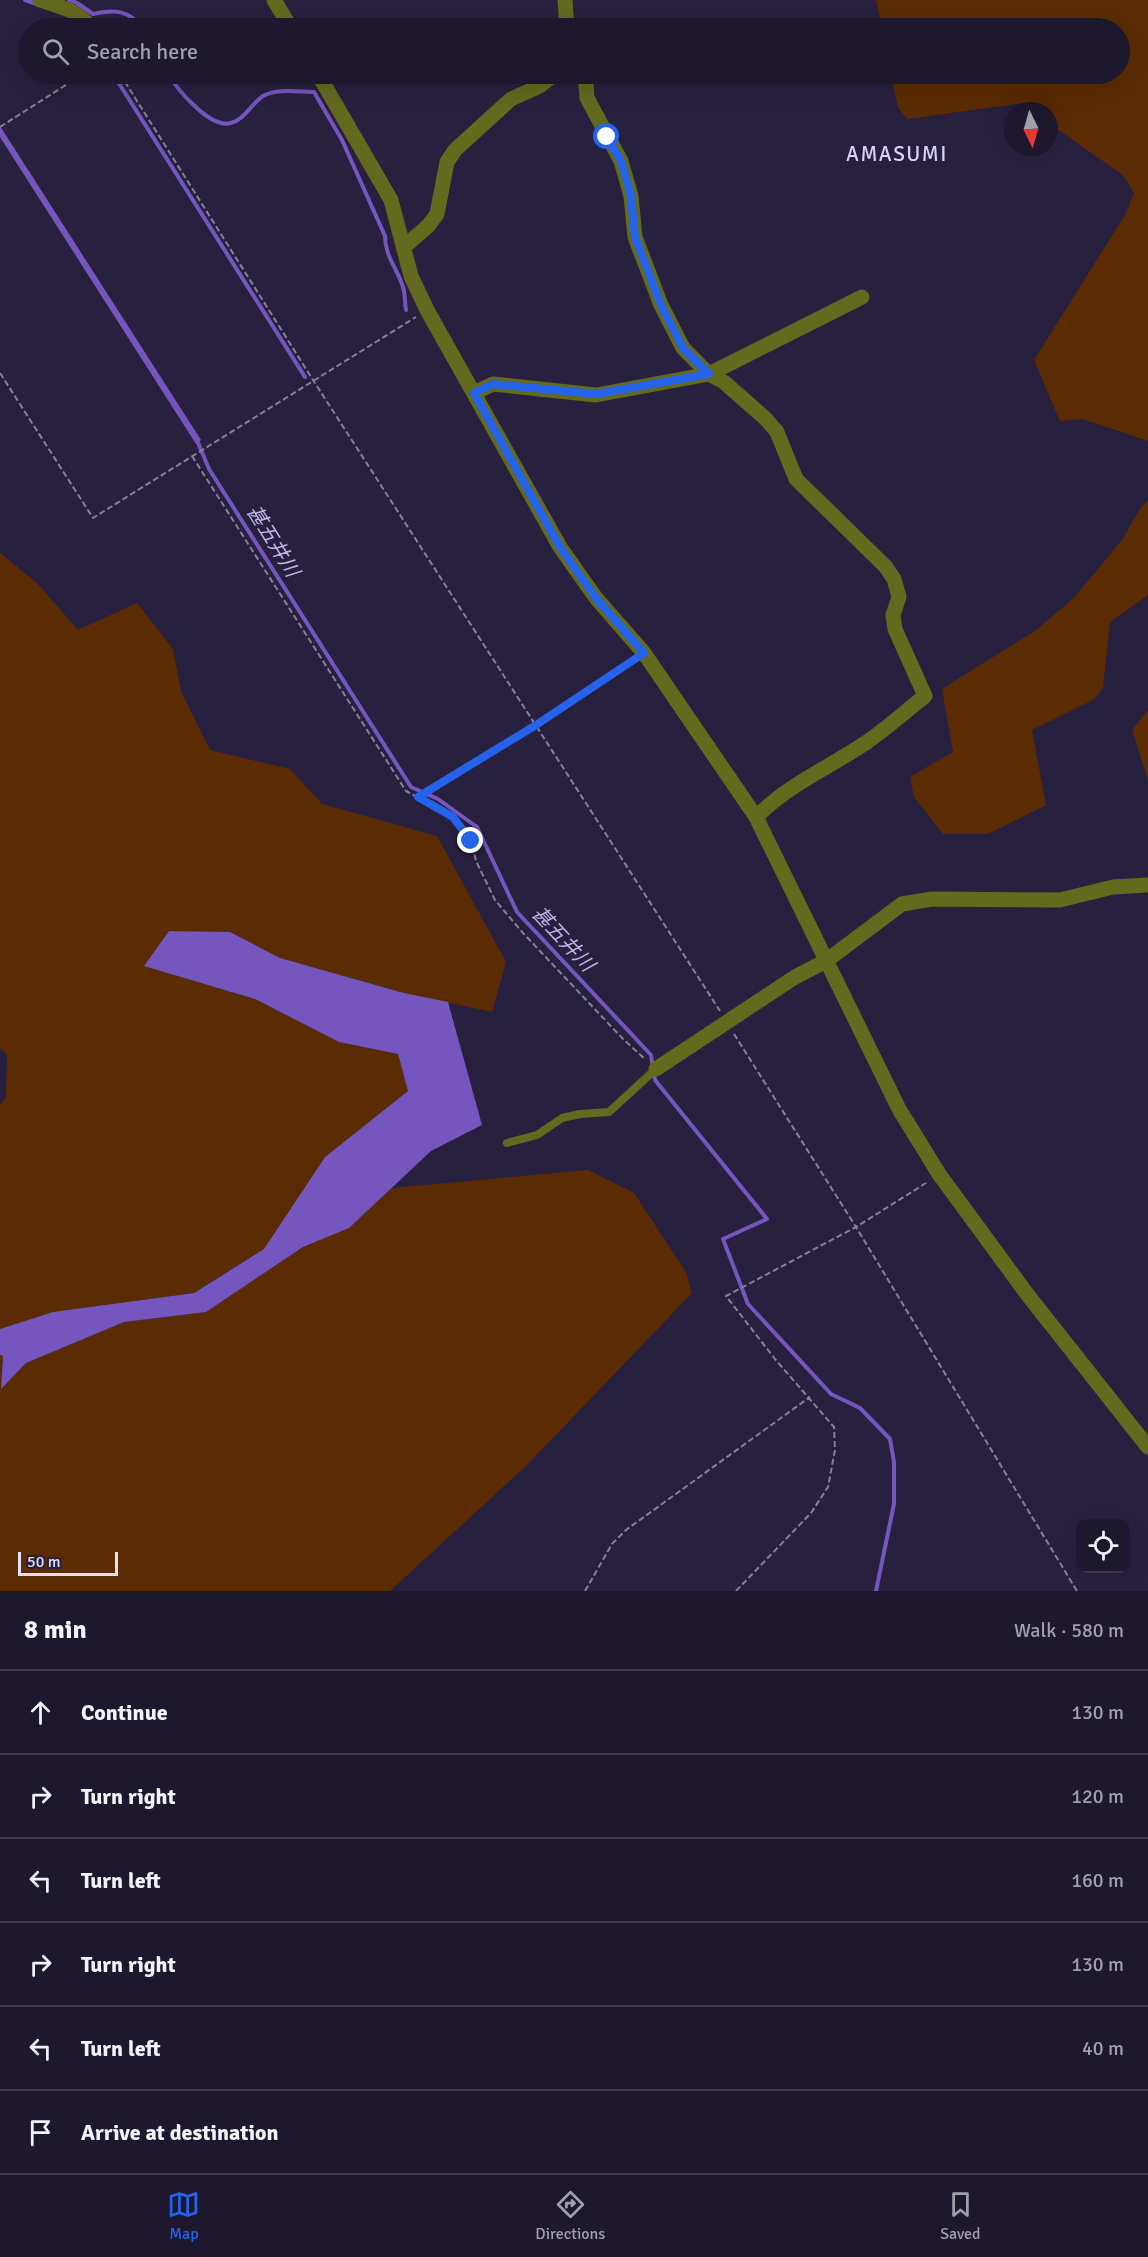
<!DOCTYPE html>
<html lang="en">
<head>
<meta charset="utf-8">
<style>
	:root { --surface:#1e182f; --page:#2b253b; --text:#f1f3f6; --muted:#a1a0aa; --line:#3c374b; --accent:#2563eb }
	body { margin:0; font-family:Signika,"Noto Sans JP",sans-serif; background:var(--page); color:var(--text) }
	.controls { position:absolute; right:18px; bottom:18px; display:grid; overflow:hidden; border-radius:12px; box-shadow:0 6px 24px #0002 }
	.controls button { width:54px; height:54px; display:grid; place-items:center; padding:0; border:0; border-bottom:2px solid var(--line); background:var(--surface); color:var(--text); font:30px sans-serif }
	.compass { position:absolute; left:1004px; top:102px; width:54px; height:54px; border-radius:50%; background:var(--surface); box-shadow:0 6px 24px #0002; rotate:175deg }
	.scale { position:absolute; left:18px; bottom:15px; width:100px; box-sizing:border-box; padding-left:6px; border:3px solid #e2def3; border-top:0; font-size:16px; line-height:21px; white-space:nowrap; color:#e2def3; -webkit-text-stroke:4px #28203f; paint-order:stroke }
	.stop { position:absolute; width:18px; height:18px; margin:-14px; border:4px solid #2563eb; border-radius:50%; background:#fff }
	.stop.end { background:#2563eb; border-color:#fff; box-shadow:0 2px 6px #0008 }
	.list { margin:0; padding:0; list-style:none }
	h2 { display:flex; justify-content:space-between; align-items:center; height:78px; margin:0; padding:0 24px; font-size:26px }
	h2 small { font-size:20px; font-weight:400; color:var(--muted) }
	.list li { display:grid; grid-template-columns:39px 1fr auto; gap:18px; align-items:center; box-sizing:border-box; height:84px; padding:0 24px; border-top:2px solid var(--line) }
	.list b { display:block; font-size:22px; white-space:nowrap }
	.list em { font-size:20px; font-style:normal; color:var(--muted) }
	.icon { flex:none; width:33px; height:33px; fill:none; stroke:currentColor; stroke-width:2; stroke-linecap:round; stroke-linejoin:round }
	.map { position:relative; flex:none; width:1148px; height:1591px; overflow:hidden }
	.search { position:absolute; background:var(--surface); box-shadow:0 6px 24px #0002; left:18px; right:18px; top:18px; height:66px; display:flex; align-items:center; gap:15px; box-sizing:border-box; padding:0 21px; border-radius:33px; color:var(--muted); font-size:22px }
	.sheet { height:582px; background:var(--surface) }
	nav { display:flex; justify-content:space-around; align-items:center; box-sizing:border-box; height:84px; border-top:2px solid var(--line); background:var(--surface); font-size:16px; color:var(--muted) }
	nav a { display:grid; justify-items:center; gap:3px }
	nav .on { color:var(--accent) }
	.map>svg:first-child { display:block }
	.green { fill:#5b2c03 }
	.water { fill:#7556bf }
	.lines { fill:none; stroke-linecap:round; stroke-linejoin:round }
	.stream { stroke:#7556bf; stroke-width:4 }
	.path { stroke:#86809a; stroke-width:2; stroke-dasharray:6 3; stroke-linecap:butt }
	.service { stroke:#636a1e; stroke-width:8 }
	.minor { stroke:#636a1e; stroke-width:15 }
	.tertiary { stroke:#636a1e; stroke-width:15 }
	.route { stroke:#2563eb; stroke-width:8 }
	.labels { text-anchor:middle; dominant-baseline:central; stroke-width:4.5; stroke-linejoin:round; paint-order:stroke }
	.water-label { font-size:20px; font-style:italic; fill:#c1b6eb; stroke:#28203f }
	.quarter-label { font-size:21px; letter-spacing:1.5px; fill:#d9d1fa; stroke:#28203f }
</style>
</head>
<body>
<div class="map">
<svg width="1148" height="1591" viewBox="0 0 1148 1591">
	<rect width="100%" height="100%" fill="#28203f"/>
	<path class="green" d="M876,0H1148V441L1083,419L1060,421L1034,360L1126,213L1134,193L1124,176L1049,123V111H1034L1023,103L907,119L898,107L891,74H1120V28H882Z
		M1148,501V595L1110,622L1103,687L1095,699L1032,730L1046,805L988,834H943L914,797L910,777L953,752L942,689L1035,631L1073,599L1122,540L1141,507Z
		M0,553L37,583L78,630L137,603L173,649L181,691L210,750L290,769L322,804L437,836L506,962L492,1012L404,993L280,958L230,932L169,931L145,966L255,999L339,1042L398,1054L408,1091L325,1157L264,1249L193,1293L53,1312L0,1329V1104L6,1098L7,1054L0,1048Z
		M1148,710V780L1132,730Z
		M588,1170L634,1193L686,1272L692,1293L528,1464L390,1591H0V1355L3,1356L1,1388L26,1363L124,1322L206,1312L303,1247L349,1228L392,1188Z"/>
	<path class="water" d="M0,126L201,440L196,444L0,137Z
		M169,931L230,932L280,958L404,993L448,1002L482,1125L431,1151L349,1228L303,1247L206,1312L124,1322L26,1363L1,1389L3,1356L0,1355V1329L53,1312L194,1293L264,1249L325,1157L408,1091L398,1054L339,1042L255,999L144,966Z"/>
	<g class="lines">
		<path class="stream" d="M25,0L37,4
			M69,0L77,3L93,14C113,9 130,10 142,28
			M113,74L305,377
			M168,74C178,90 210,129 231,123C244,120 252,103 263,96C276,88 300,92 314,92L342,140L385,236C385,259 400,271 404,291C405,297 405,304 406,310
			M196,438L209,469L411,787L438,799L477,827L517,912L651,1055L655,1080L767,1219L723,1239L748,1304L831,1394L860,1408L890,1439L894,1462V1504L876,1591"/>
		<path class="path" d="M120,74L313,380L720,1011
			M0,127L83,74
			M0,373L93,518L416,317
			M192,456L406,791L453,817L471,841L476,861L495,900L523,933L624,1040L645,1059
			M418,797L535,725L633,660
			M734,1034L856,1227L1077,1591
			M585,1591L612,1544L626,1530L810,1397
			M736,1591L811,1513L828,1487L835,1450L834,1427L775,1359L726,1296L856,1227L926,1183"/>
		<path class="service" d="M507,1143L537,1135L562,1118L580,1114L609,1112L656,1069"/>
		<path class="minor" d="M40,0C60,7 79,10 91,28
			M565,0L567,28
			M585,74L587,98L621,161L631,196L635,237L661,305L683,348L709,374L724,382L766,419L777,432L796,479L885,566L894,579L899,597L893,615L895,629L925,696C906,711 887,728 867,742C827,769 792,782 756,817
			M405,246L428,226L437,214L447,162L455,150L511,99L540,86L555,74
			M474,393L493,384L596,395L709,374L862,297
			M656,1069L795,977L826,961L902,904L932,899L1060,900L1113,887L1148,885"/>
		<path class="tertiary" d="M274,0L291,28
			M318,74L391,200L411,276L427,310L560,547L596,598L644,653L756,817L899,1109L939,1174L1027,1294L1148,1447"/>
	</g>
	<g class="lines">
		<path class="route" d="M471,841L453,817L418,797L536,725L644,653L596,598L560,547L474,393L493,384L596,394L709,374L683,348L661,305L635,237L631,196L621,161L607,137"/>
	</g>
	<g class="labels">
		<g class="water-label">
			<text transform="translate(273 541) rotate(58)">甚五井川</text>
			<text transform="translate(563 939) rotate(47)">甚五井川</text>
		</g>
		<g class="quarter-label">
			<text x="897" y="154">AMASUMI</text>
		</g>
	</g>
</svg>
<div class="controls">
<button><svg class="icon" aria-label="locate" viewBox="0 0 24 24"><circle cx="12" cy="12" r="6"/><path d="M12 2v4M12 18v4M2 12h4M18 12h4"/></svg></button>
</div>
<svg class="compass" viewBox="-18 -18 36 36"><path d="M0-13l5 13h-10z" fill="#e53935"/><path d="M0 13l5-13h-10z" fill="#a1a0aa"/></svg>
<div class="scale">50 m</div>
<div class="stop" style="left:607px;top:137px"></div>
<div class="stop end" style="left:471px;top:841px"></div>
<div class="search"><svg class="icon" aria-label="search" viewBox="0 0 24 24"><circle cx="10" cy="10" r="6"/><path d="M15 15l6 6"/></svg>Search here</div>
</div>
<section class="sheet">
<h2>8 min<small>Walk · 580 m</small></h2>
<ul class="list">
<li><svg class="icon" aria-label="ahead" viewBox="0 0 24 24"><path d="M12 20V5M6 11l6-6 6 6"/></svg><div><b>Continue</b></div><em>130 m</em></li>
<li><svg class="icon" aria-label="right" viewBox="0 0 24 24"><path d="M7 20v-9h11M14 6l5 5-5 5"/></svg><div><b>Turn right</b></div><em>120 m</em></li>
<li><svg class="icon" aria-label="left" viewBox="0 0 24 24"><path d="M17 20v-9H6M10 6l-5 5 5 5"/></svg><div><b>Turn left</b></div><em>160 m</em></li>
<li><svg class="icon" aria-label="right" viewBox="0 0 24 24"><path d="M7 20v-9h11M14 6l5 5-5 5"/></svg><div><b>Turn right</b></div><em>130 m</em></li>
<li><svg class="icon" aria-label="left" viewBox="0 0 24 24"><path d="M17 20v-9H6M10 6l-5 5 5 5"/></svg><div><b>Turn left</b></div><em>40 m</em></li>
<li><svg class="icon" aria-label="arrive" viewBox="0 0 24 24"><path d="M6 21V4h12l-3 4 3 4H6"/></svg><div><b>Arrive at destination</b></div></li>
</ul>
</section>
<nav>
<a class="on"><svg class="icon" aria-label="map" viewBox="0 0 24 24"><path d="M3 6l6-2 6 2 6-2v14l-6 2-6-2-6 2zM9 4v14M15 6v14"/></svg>Map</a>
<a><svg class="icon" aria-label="directions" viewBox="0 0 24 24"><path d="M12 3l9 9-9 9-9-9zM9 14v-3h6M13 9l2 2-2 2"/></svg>Directions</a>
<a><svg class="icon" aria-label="saved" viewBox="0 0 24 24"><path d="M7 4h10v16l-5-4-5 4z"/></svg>Saved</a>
</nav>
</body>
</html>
